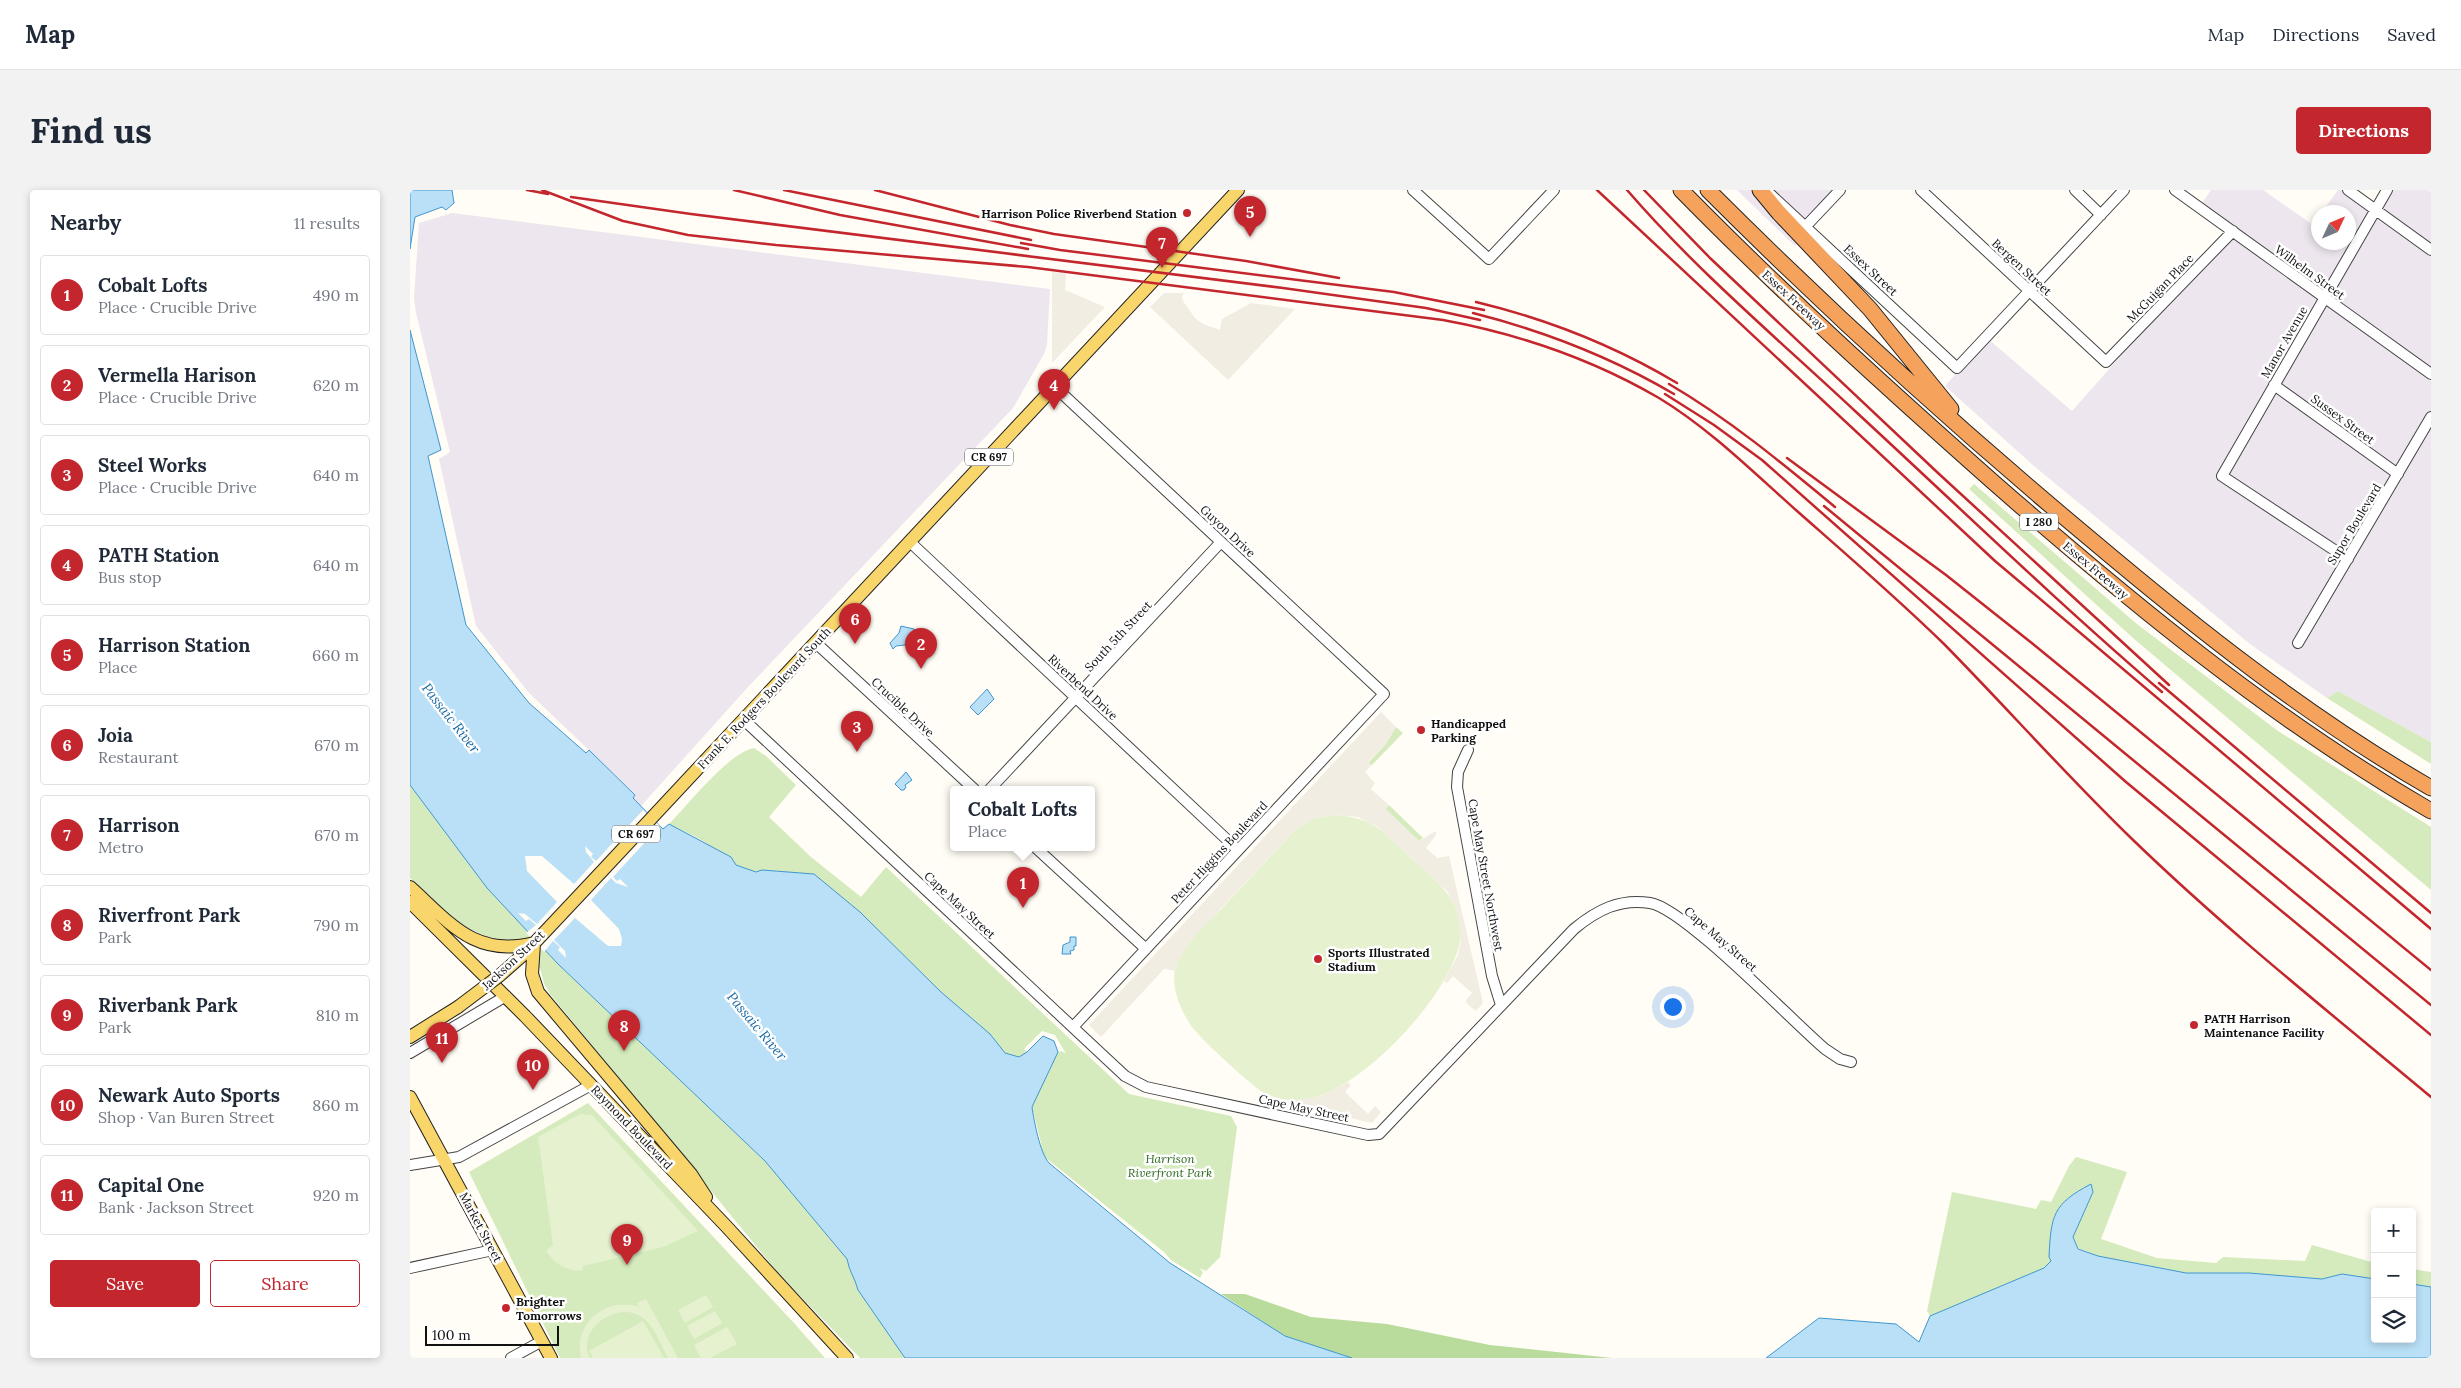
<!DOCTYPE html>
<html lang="en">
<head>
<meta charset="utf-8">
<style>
	:root { --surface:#fff; --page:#f2f2f3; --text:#1f2937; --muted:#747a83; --line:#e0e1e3; --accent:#c4262e }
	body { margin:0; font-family:Lora,serif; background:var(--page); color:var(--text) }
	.controls { position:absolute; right:15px; bottom:15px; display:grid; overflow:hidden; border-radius:5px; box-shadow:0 2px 8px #0003 }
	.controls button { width:45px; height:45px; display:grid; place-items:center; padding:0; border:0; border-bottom:1px solid var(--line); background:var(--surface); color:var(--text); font:25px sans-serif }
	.compass { position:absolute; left:1901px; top:15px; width:45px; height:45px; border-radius:50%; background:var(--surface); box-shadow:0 2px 8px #0003; rotate:46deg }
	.scale { position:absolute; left:15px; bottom:12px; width:134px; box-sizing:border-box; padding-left:5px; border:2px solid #111; border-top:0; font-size:14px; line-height:18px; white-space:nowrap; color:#111; -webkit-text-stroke:4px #fff; paint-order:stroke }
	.you { position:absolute; left:1262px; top:816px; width:18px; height:18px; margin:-12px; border:4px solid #fff; border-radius:50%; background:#1a73e8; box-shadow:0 0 0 8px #1a73e833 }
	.badge { display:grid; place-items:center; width:32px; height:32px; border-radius:50%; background:var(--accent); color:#fff; font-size:16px; font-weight:700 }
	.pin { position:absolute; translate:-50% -41px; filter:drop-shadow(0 1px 2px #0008) }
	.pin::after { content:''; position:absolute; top:26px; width:18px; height:15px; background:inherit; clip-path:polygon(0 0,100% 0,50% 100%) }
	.popup { position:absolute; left:540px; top:596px; width:145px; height:65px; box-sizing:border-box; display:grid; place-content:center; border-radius:5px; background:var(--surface); filter:drop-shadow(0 1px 4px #0005); font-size:16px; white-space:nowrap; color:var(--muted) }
	.popup b { font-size:19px; color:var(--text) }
	.popup::after { content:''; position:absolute; left:50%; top:100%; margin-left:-10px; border:10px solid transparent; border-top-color:var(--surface) }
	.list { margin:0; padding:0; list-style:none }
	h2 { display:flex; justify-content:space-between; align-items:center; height:65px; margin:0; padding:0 20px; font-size:21px }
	h2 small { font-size:16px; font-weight:400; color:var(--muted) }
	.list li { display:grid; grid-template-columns:32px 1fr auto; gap:15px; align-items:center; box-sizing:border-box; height:80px; margin:0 10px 10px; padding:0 10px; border:1px solid var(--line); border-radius:5px }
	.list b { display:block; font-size:19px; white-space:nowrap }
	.list p { margin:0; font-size:16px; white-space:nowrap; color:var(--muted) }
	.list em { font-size:16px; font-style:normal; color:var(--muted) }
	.actions { display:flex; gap:10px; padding:15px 20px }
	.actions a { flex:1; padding:11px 0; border:1px solid var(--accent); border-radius:5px; text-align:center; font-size:18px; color:var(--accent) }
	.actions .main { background:var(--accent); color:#fff }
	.icon { flex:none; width:28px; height:28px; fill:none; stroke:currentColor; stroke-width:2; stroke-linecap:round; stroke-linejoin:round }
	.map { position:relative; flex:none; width:2021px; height:1168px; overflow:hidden; border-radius:5px }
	header { display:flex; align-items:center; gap:30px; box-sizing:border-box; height:70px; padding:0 25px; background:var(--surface); border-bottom:1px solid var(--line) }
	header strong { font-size:24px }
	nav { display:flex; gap:28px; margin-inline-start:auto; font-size:18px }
	.intro { display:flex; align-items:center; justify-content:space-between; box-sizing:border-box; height:120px; padding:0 30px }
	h1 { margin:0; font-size:35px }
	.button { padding:12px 22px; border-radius:5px; background:var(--accent); color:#fff; font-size:18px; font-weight:700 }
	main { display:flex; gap:30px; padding:0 30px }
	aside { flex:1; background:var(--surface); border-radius:5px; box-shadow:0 2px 8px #0003 }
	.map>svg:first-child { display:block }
	.industrial { fill:#eee6ef }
	.green { fill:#d5ebbd }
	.forest { fill:#b9dc9c }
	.pitch { fill:#e6f2cf }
	.plaza { fill:#f1ede2 }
	.water { fill:#b9e0f7; stroke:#3f96cf }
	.pier { fill:#fffdf5 }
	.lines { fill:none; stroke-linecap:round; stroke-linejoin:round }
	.minor-casing { stroke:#444; stroke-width:12 }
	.major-casing { stroke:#222; stroke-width:14 }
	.highway-casing { stroke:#222; stroke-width:17 }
	.minor { stroke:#fff; stroke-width:10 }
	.major { stroke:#f9d66b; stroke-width:12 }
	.highway { stroke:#f5a25d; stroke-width:15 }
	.rail { stroke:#c4262e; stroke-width:2.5 }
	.major-bridge-casing { stroke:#222; stroke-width:14; stroke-linecap:butt }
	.major-bridge { stroke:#f9d66b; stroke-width:12 }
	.poi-dot { fill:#c4262e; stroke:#fff; stroke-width:2 }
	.labels { text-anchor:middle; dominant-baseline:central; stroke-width:5; stroke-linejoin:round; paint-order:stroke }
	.shield { fill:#fff; stroke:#585858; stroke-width:1 }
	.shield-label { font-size:11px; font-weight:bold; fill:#111 }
	.poi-label { font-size:12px; font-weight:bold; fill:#111; stroke:#fff; text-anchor:start }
	.street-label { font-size:12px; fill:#111; stroke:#fff }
	.park-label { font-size:12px; font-style:italic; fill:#2f6b1f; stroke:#fff }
	.water-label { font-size:14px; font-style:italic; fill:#1768a6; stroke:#fff }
</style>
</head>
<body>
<header>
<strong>Map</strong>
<nav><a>Map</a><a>Directions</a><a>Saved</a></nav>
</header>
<div class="intro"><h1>Find us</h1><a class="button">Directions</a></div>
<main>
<aside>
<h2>Nearby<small>11 results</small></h2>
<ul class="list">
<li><span class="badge">1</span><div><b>Cobalt Lofts</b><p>Place · Crucible Drive</p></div><em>490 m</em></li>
<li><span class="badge">2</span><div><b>Vermella Harison</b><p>Place · Crucible Drive</p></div><em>620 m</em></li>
<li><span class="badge">3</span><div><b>Steel Works</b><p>Place · Crucible Drive</p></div><em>640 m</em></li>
<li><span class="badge">4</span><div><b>PATH Station</b><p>Bus stop</p></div><em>640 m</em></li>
<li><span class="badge">5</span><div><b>Harrison Station</b><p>Place</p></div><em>660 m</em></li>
<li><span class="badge">6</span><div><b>Joia</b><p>Restaurant</p></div><em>670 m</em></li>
<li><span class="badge">7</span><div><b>Harrison</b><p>Metro</p></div><em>670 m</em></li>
<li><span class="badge">8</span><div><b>Riverfront Park</b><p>Park</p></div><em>790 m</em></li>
<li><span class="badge">9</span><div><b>Riverbank Park</b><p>Park</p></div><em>810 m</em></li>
<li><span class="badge">10</span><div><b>Newark Auto Sports</b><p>Shop · Van Buren Street</p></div><em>860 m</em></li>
<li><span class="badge">11</span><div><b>Capital One</b><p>Bank · Jackson Street</p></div><em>920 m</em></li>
</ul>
<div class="actions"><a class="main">Save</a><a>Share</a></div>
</aside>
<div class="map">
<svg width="2021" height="1168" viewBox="0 0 2021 1168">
	<rect width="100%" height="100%" fill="#fffdf5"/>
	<path class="industrial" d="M1327,0H1436L1385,56Z
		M1801,0H1853L1903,35L1908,28V52H1938V22H1912L1928,0H1942L1969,19L1980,0H2021V552L1928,501L1917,508L1840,454L1624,276L1535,196L1577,148L1662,221L1823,39L1790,16Z
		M42,23L640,99L637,155L634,164L603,218L338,497L231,616L222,608L225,604L119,503L66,436L29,269L40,262L6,123L4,108L9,33Z"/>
	<path class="green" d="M1564,294L1727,434L1868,541L2021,637V700L1723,448L1559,299Z
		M1928,501L2021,552V574L1917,508Z
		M986,537L993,543L962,575L958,573L975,555Z
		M344,558L356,566L386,595L359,627L401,667L451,707L476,677L719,904L821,926L827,937L810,1067L796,1081L789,1078L793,1082L790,1088L761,1070L754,1062L632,965L631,953L622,917L648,862L652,861L656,864L645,845L632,841L614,859L617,862L609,867L595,863L580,844L531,802L450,722L404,684L352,680C332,687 311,661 294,652C283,645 271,640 259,634C279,614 318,563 344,558Z
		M0,595L77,698L148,774L355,971L437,1069C439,1081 445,1088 448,1100L495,1168H450L369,1084L140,804L134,793L130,778L100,750C58,750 29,714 0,688Z
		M979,615L1013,648L1009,651L975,619Z
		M178,913L384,1133L415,1168H150L59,982Z
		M1666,967L1717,982L1691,1049L1747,1068L1806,1073L1813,1067L1895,1071L1902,1055L1965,1073V1089L1932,1084L1912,1089L1839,1083H1776L1688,1066L1668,1058L1663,1047L1683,1003L1681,994C1639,1017 1642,1027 1641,1071L1634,1078L1520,1126L1517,1121L1542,1002L1626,1019L1631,1010L1641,1012L1659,976Z
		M2002,1079L2021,1082V1097L2002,1094Z"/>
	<path class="forest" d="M811,1104H835L901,1127L977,1134L1080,1155L1202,1168H942L875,1146Z"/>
	<path class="pitch" d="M926,625C965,628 975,643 1001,668C1022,687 1047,705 1051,735C1058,792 940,917 882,911C872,910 859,906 851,901C839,893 786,845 780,834C769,817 759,793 767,773C776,751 795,735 811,719C836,692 861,666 886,639L905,628Z
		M170,924L182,925L288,1041L253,1057L173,1076L172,1081C153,1079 148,1076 136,1061L143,1055L128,947Z
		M296,1105L303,1117L275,1133L268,1120Z
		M236,1109L268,1168H258C251,1155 243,1133 230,1126C206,1111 165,1140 180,1168H171C163,1134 196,1106 229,1117L227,1113Z
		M305,1121L312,1133L284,1149L277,1136Z
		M233,1131L254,1168H183L179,1161Z
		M317,1137L327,1154L300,1168H291L284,1155Z"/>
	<path class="plaza" d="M642,82L656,84L655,100L695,117L642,173Z
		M754,103H774L772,107L773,111L785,128L793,134L810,140L812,129L841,113L885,119L818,190L740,117Z
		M971,522L986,537L975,555L958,572L962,575L955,582L965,593L961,599L979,615L976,619L1009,651L1026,641V645L1016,658L1027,668L1039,666L1073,813L1066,821L1057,814L1056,810L1062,803L1043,786L1037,793L1034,791L1048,765L1051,749L1047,720L1037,701L968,637L948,627L926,625L905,628L886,639L780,751L767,773L766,781L754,779L691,847L679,835Z
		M938,892L941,895L935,902L958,924L965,916L971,922L962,933L880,914L882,911L912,906Z"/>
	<path class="water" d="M0,0H42L44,13L36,20L32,17L5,27L0,59Z
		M0,140L31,260L18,266L56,435L119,513L176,563L179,560L225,605L223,608L253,639L259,634L321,667L326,675L346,682L352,680L404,684L450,722L531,802L580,844L595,863L609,867L617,862L633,846L644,851L648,862L622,917C624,931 630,963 639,973L760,1073L875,1146L942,1168H495L448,1100C445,1088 439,1081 437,1069L355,971L148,774L77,698L0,595Z
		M491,436L504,439L503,444L497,448L495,455L486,456L483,459L480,453L489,443Z
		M577,499L584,509L568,525L560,517Z
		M496,582L502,590L495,595L496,597L494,600H491L485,594Z
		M660,747H666V756H664V760L660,761L661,764H652L653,755L660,752Z
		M1681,994L1683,1002L1663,1047L1668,1059L1688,1066L1776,1083H1839L1912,1089L1932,1084L1965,1089V1149H2002V1094L2021,1097V1168H1356L1409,1128L1486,1134L1509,1152L1520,1126L1634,1078L1641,1071L1639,1067C1641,1025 1643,1014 1681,994Z"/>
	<path class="pier" d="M233,620L250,636L203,687L207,691L210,689L218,697L206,693L201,688L181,710L209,739L212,749L211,756H198L165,728L144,750L155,761L156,768L148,760L150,757L143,751L134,762L116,743L126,735L119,729L116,731L108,723L115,724L127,734L147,712L117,681L115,666H132L164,694L184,672L176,662L175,656L183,664L181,667L186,671Z"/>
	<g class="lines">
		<g class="minor-casing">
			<path id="minor" d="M1003,0L1079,69L1144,0
				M1511,0L1696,172L1823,41
				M1665,0L1691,25
				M1765,0L2021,184
				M1938,0L2021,60
				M1359,3L1547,178L1714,0
				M1396,36L1430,0
				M1864,195L1988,284
				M645,197L974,504L663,837
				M500,352L828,660
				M1938,369L1812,286L1977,0
				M406,453L564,599
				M1888,453L2021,227
				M334,530L715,886L736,897L958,945L969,944L1164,739C1187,720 1210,708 1240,713C1274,718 1382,831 1415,859L1430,869L1441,872
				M1058,560L1048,582L1047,597L1082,786L1091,815
				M580,599L811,352
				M625,657L736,759
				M0,863L96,806
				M0,975L49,967L181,895
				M0,1078L83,1060
				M101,1168L132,1151"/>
		</g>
		<g class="major-casing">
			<path id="major" d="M0,697C40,733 65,768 124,753
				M0,712L115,826L316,1036L437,1168
				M124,753L122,784L128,802L281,984L296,1007
				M89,786L114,764L194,679L828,0
				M0,847L48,817
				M0,907L141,1168"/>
		</g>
		<g class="highway-casing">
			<path id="highway" d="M1271,0C1370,101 1476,197 1582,291C1720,412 1862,529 2021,621
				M1298,0C1419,121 1546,237 1678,347C1787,439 1898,527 2021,598
				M1350,0L1369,23L1460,119L1541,219"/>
		</g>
		<use href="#minor" class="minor"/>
		<use href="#major" class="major"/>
		<use href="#highway" class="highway"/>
		<path class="rail" d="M117,0L138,4
			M132,0L213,31L278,45L366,55L618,77L1033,130C1109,144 1182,169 1249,208C1300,239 1343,282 1387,321C1437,365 1487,408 1534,454C1597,518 1656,585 1721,648C1816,740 1919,822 2021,907
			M324,0L430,25L618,59
			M374,0L621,50
			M465,0L600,35L644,44L836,71L929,88
			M1187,0L1585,371L2021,739
			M1217,0C1286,80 1368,149 1445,221C1547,315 1647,412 1752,502
			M1234,0L1300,68L1528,283L1759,495
			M161,7L281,24L873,98L1016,118L1070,130
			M611,53L650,60L984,102L1074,120
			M1066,112C1137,129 1205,156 1267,193
			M1063,123C1134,141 1201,167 1264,204
			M1259,194C1319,229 1372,273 1425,317
			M1255,204L1304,235L1352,270L1716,592L2021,845
			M1377,268L1536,385L1623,454L2021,780
			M1414,316L2021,815
			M1749,493L2021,723"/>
		<g class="major-bridge-casing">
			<path id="major-bridge" d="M48,817L89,786"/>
		</g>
		<use href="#major-bridge" class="major-bridge"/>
	</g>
	<g class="poi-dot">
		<circle cx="777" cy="23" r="5"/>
		<circle cx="1011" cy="540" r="5"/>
		<circle cx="908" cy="769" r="5"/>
		<circle cx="1784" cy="835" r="5"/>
		<circle cx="96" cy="1118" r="5"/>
	</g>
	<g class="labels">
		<g class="shield">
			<rect x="555" y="258.5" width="48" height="17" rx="4"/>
			<rect x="1610" y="323.5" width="38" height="17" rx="4"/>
			<rect x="202" y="635.5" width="48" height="17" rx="4"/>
		</g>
		<g class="shield-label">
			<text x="579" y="267">CR 697</text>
			<text x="1629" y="332">I 280</text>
			<text x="226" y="644">CR 697</text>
		</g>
		<g class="poi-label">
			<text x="767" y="23" text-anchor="end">Harrison Police Riverbend Station</text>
			<text x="1021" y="533">Handicapped<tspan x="1021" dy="14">Parking</tspan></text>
			<text x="918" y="762">Sports Illustrated<tspan x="918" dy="14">Stadium</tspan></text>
			<text x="1794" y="828">PATH Harrison<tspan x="1794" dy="14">Maintenance Facility</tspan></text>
			<text x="106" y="1111">Brighter<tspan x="106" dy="14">Tomorrows</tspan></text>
		</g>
		<g class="street-label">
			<text transform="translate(1612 77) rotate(43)">Bergen Street</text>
			<text transform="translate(1461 80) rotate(43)">Essex Street</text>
			<text transform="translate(1900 82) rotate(36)">Wilhelm Street</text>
			<text transform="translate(1750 98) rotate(-46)">McGuigan Place</text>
			<text transform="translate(1384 110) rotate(43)">Essex Freeway</text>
			<text transform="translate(1874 152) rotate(-60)">Manor Avenue</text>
			<text transform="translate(1933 229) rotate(36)">Sussex Street</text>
			<text transform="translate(1944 334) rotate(-59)">Supor Boulevard</text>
			<text transform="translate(818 341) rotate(43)">Guyon Drive</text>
			<text transform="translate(1686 380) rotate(40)">Essex Freeway</text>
			<text transform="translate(708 446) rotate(-47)">South 5th Street</text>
			<text transform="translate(673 497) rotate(43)">Riverbend Drive</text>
			<text transform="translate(354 508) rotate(-47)">Frank E. Rodgers Boulevard South</text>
			<text transform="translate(493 517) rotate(43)">Crucible Drive</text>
			<text transform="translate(809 662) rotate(-47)">Peter Higgins Boulevard</text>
			<text transform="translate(1076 685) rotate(80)">Cape May Street Northwest</text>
			<text transform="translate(550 715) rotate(43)">Cape May Street</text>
			<text transform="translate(1311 749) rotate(41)">Cape May Street</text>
			<text transform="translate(103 770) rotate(-43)">Jackson Street</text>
			<text transform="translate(894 918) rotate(12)">Cape May Street</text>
			<text transform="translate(222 937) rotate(46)">Raymond Boulevard</text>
			<text transform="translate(71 1037) rotate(62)">Market Street</text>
		</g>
		<g class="park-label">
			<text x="760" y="968">Harrison<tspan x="760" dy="14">Riverfront Park</tspan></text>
		</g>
		<g class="water-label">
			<text transform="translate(41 528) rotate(52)">Passaic River</text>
			<text transform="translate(347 836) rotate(50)">Passaic River</text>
		</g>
	</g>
</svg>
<div class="controls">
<button>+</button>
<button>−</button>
<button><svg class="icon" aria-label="layers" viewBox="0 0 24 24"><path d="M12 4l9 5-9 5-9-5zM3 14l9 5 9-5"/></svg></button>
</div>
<svg class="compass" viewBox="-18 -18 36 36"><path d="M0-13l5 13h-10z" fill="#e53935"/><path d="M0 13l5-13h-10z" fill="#747a83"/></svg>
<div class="scale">100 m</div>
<div class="you"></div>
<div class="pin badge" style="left:613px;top:718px">1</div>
<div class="popup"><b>Cobalt Lofts</b>Place</div>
<div class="pin badge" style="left:511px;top:479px">2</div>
<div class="pin badge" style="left:447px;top:562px">3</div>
<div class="pin badge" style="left:644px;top:220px">4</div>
<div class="pin badge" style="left:840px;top:47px">5</div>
<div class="pin badge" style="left:445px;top:454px">6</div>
<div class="pin badge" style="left:752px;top:78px">7</div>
<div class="pin badge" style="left:214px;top:861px">8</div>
<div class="pin badge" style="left:217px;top:1075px">9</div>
<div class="pin badge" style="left:123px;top:900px">10</div>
<div class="pin badge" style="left:32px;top:873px">11</div>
</div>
</main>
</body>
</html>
